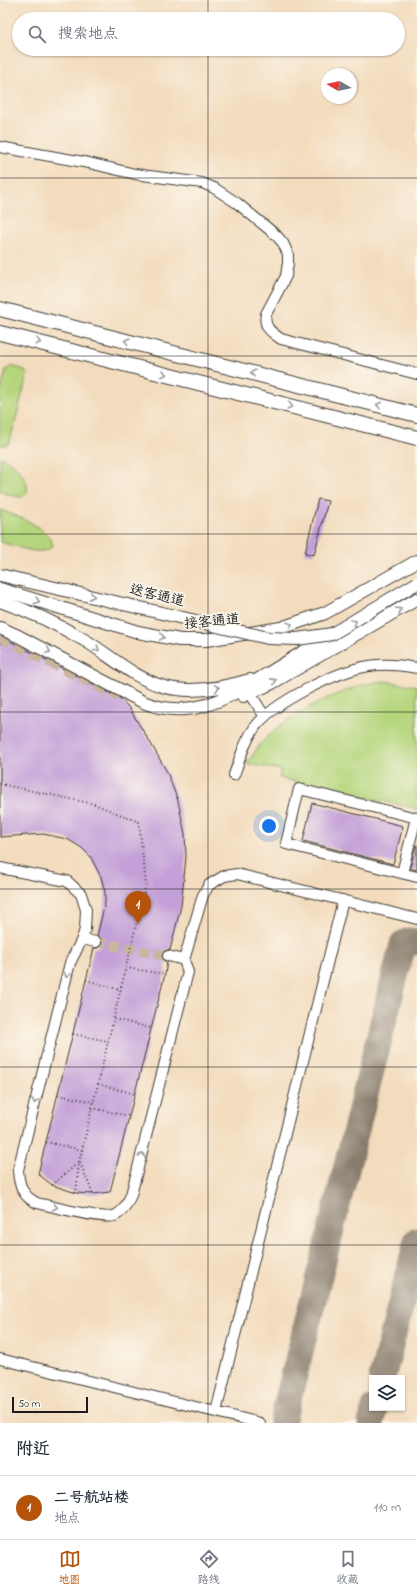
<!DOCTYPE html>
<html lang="zh">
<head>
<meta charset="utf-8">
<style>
	:root { --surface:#fff; --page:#f6f6f7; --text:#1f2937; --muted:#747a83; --line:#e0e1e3; --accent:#b45309 }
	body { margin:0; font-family:"Indie Flower","LXGW WenKai TC",sans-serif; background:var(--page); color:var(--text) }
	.controls { position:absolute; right:12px; bottom:12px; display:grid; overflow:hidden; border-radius:0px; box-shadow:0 1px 3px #0004 }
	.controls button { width:36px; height:36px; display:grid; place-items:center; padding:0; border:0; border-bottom:1px solid var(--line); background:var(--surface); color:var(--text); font:20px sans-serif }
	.compass { position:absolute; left:321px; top:68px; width:36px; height:36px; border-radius:50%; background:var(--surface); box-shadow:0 1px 3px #0004; rotate:279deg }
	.scale { position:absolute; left:12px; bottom:10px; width:76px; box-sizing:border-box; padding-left:4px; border:2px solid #1c1c1c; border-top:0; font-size:11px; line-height:14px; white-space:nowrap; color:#1c1c1c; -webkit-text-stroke:3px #fbf7ec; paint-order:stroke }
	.you { position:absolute; left:269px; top:826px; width:14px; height:14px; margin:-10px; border:3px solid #fff; border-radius:50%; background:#1a73e8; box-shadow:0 0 0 6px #1a73e833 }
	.badge { display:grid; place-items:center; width:26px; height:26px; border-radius:50%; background:var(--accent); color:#fff; font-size:13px; font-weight:700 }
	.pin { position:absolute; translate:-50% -33px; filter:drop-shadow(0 1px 2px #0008) }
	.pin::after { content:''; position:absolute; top:21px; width:14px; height:12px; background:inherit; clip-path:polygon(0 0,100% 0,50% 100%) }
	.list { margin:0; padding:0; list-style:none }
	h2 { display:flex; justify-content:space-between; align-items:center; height:52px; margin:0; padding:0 16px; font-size:17px }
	h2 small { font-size:13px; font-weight:400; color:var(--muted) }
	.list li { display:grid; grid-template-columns:26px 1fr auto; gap:12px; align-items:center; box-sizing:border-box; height:64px; padding:0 16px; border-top:1px solid var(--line) }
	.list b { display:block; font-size:15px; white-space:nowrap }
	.list p { margin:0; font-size:13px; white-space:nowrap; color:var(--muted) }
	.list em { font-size:13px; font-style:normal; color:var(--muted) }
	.icon { flex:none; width:22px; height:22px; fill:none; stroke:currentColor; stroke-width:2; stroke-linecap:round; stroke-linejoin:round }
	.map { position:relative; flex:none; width:417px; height:1423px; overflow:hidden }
	.search { position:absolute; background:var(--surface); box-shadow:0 1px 3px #0004; left:12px; right:12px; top:12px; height:44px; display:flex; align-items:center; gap:10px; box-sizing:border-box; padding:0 14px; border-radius:22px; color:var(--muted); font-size:15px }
	.sheet { height:116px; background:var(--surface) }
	nav { display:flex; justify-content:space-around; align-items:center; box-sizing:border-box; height:56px; border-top:1px solid var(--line); background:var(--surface); font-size:11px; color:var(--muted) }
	nav a { display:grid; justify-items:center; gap:2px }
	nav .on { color:var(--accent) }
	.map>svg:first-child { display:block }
	.green { fill:#b5d57c; stroke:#68784c }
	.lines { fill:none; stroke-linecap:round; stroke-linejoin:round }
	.taxiway { stroke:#887c6c; stroke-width:27 }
	.building { fill:#c4a0d8 }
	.minor-tunnel { stroke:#c8b69d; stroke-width:10; stroke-dasharray:10 5; stroke-linecap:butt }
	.major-tunnel { stroke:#c8b69d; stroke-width:12; stroke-dasharray:12 6; stroke-linecap:butt }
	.minor-casing { stroke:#3c3934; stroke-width:12 }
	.major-casing { stroke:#3c3934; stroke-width:14 }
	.highway-casing { stroke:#3c3934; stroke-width:16 }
	.path { stroke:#3c3934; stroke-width:2; stroke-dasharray:1 3; stroke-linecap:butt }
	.minor { stroke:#fff; stroke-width:10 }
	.major { stroke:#fff; stroke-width:12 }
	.highway { stroke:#fff; stroke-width:14 }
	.major-bridge-casing { stroke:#3c3934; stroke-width:14; stroke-linecap:butt }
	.major-bridge { stroke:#fff; stroke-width:12 }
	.oneway { stroke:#999 }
	.grid { fill:none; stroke:#1c1c1c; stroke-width:1; stroke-opacity:0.55 }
	.labels { text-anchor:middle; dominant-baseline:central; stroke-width:3.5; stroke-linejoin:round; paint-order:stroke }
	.street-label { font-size:14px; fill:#1c1c1c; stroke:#fbf7ec }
</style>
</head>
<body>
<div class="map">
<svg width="417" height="1423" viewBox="0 0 417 1423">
	<rect width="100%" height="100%" fill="#fbf7ec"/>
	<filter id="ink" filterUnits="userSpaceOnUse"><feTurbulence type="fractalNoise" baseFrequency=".025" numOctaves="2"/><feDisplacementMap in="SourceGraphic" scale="8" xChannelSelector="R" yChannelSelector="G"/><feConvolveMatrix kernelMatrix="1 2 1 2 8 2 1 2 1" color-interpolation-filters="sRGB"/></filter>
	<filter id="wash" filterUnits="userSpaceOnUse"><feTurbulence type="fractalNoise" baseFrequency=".012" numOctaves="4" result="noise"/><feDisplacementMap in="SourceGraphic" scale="16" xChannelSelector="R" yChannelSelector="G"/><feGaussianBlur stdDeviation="0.9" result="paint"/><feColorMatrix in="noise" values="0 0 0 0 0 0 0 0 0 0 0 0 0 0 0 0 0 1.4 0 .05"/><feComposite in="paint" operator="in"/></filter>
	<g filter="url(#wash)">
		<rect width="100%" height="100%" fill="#f3dcbd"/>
		<path class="green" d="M12,366L25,370L27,376L10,441L9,443L4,445H0V395L6,370Z
			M0,457C28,466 44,513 0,491Z
			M0,510C17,516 47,526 53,545C44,559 14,545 0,542Z
			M383,681L417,686V809L279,778L281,770L247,764C252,757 256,749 261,743C289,713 342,687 383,681Z"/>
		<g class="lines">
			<path class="taxiway" d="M382,1378L417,1241
				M282,1423L403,944L410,941L417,942
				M371,1423L375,1408"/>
		</g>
		<g id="blocks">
			<path class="building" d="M318,499L328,501L314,555L305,553Z
				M0,636L121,699L129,708L150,742L167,772L178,801L185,834L186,857L181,906L170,950L164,951L162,955L163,960L167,962L165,974L110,1192L93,1194L76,1193L52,1185L38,1174L94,948H98L102,944V940L97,936L105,903V892L101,877L90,856L82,848L67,839L43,834L0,837Z
				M312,803L403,826L393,864L303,841Z
				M416,845H417V870L410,868Z"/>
		</g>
	</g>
	<g filter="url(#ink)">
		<use href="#blocks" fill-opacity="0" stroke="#3c3934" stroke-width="1"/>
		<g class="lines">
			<path class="minor-tunnel" d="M96,942L168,956"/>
			<path class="major-tunnel" d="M0,636L119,696"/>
			<g class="minor-casing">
				<path id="minor" d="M0,147L89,163L135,174L202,183L214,188L237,203L276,235L283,243L288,254V263L286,276L266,314C263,327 271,332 281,339L417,374
					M250,693L265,717
					M234,775C240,758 245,741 255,727C274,702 337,671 369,666C385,663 401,665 417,668
					M417,818L299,789L286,844L417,877
					M0,868L67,881L81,894L86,910L85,929L82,939L70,963L18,1170C19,1185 22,1196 37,1203C50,1206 104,1220 114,1216C123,1213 128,1202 131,1195L188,972L184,960L203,895L209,885L224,876L237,874L417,919
					M402,873L416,818
					M82,939L96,942
					M168,956L184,960
					M0,1359L260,1423
					M216,1412L343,900"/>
			</g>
			<g class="major-casing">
				<path id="major" d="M0,589L138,632L180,640H206L281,628L325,613L417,561
					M0,601C30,611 59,625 86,641C112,657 135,679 165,687C193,694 223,688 250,680
					M0,628L18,636L143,702C193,722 228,697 269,673C290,660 311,647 332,634
					M243,696L272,683L417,599"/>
			</g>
			<g class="highway-casing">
				<path id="highway" d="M0,309L417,415
					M0,333L417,438"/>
			</g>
			<path class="path" d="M0,784L94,804L139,822L146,884L79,1162L76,1193
				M126,968L165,974
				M86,980L121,990
				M114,1019L151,1028
				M73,1034L108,1041
				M98,1084L135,1094
				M58,1095L94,1102
				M92,1108L129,1116
				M46,1142L82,1150
				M80,1163L93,1194
				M52,1185L78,1163"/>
			<use href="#minor" class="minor"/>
			<use href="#major" class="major"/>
			<use href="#highway" class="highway"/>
			<g class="major-bridge-casing">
				<path id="major-bridge" d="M0,575L268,638L297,639L332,634L417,583"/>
			</g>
			<use href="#major-bridge" class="major-bridge"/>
		</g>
		<defs><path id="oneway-chevron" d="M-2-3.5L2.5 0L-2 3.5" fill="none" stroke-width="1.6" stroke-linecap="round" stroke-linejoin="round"/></defs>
		<g class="oneway">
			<use href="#oneway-chevron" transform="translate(127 341) rotate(-166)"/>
			<use href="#oneway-chevron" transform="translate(38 342) rotate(14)"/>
			<use href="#oneway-chevron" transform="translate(253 373) rotate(-166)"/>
			<use href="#oneway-chevron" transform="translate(164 374) rotate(14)"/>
			<use href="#oneway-chevron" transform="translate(379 405) rotate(-166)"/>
			<use href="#oneway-chevron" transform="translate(290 406) rotate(14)"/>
			<use href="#oneway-chevron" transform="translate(92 596) rotate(13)"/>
			<use href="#oneway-chevron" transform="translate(37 601) rotate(18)"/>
			<use href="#oneway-chevron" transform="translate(399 610) rotate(-30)"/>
			<use href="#oneway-chevron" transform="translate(354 622) rotate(-31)"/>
			<use href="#oneway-chevron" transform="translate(290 625) rotate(-19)"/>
			<use href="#oneway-chevron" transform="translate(162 637) rotate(10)"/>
			<use href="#oneway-chevron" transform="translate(97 649) rotate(34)"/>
			<use href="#oneway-chevron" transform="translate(48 651) rotate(27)"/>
			<use href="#oneway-chevron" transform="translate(274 681) rotate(-28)"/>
			<use href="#oneway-chevron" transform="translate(217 688) rotate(-8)"/>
			<use href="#oneway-chevron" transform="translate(67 975) rotate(104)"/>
			<use href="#oneway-chevron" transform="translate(35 1101) rotate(104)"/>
			<use href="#oneway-chevron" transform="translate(142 1155) rotate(-76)"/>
			<use href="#oneway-chevron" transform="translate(55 1207) rotate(12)"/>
		</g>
	</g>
	<path class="grid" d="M208,0V19M208,49V1423M0,178H417M0,356H417M0,534H417M0,712H417M0,889H417M0,1067H417M0,1245H417"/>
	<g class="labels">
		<g class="street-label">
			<text transform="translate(157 596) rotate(13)">送客通道</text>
			<text transform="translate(212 622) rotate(-5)">接客通道</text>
		</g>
	</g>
</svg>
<div class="controls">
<button><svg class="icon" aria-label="layers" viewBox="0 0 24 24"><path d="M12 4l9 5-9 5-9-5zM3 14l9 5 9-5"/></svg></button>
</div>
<svg class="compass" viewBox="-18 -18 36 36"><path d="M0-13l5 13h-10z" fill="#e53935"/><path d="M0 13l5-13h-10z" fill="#747a83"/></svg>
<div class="scale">50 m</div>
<div class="you"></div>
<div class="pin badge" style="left:138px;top:924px">1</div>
<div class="search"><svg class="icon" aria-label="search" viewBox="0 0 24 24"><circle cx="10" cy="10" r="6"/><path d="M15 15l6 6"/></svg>搜索地点</div>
</div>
<section class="sheet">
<h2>附近<small></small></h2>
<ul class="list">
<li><span class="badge">1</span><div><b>二号航站楼</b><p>地点</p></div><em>110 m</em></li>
</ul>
</section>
<nav>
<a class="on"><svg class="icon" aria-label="map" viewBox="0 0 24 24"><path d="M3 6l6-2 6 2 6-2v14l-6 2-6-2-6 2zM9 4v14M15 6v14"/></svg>地图</a>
<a><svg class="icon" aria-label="directions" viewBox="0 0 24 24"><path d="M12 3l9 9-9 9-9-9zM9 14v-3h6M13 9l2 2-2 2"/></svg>路线</a>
<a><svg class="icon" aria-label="saved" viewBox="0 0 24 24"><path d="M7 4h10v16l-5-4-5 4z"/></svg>收藏</a>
</nav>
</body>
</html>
